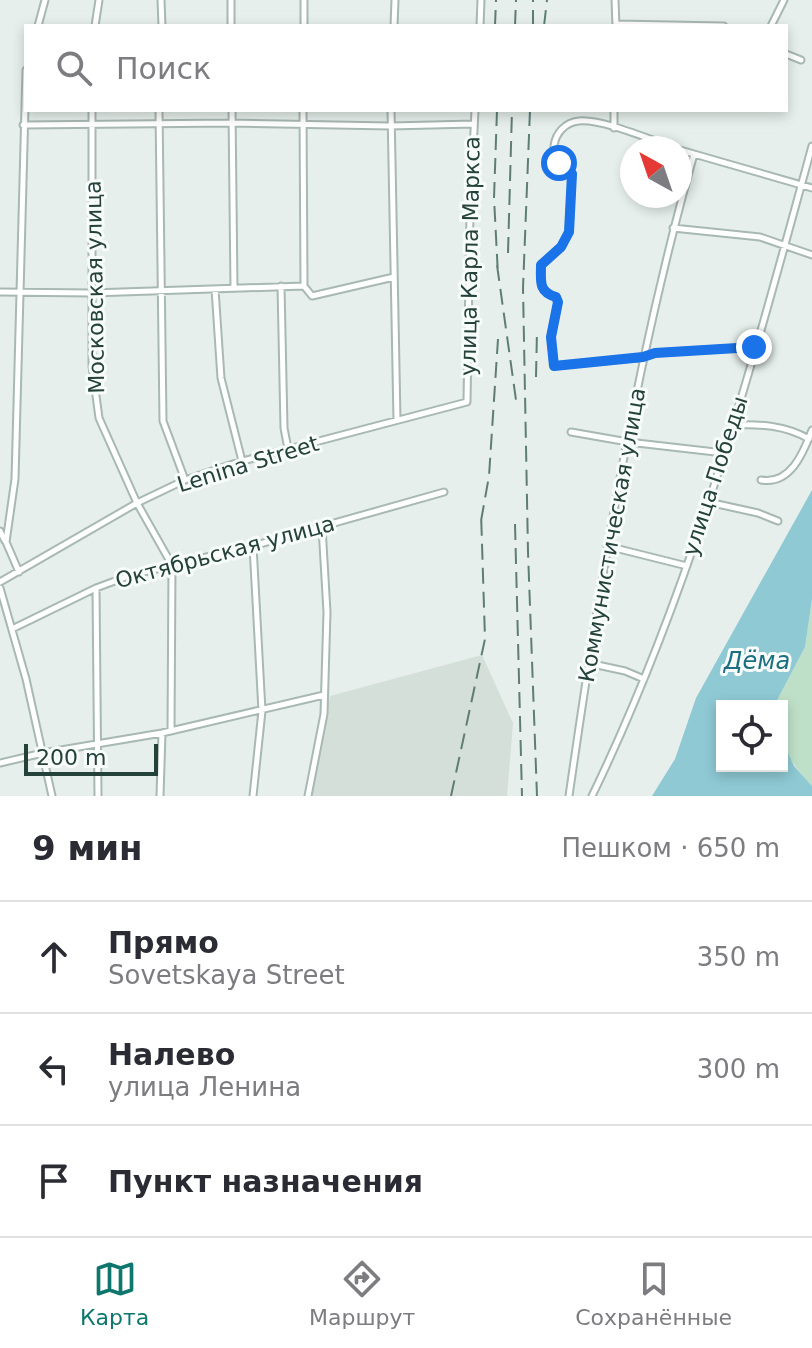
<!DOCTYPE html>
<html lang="ru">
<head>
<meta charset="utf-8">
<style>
	:root { --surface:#fff; --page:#f7f7f7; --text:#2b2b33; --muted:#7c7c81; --line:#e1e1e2; --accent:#0f766e }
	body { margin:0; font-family:"DejaVu Sans",sans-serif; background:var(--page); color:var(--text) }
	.controls { position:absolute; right:24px; bottom:24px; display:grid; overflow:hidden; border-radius:0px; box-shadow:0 4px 12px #0003 }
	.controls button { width:72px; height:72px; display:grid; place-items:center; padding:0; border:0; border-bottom:2px solid var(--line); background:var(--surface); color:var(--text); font:40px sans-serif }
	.compass { position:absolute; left:620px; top:136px; width:72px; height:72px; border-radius:50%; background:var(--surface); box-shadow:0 4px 12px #0003; rotate:320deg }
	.scale { position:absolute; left:24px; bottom:20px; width:134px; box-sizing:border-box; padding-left:8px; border:4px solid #24423a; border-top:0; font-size:22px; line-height:28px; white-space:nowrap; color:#24423a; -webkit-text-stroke:6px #f7fbf9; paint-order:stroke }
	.stop { position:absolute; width:24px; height:24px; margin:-18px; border:6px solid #1a73e8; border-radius:50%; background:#fff }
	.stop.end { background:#1a73e8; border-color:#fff; box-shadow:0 2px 8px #0008 }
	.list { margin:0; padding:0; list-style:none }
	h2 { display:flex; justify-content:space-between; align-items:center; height:104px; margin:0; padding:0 32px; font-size:34px }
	h2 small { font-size:26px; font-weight:400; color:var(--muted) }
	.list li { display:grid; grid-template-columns:52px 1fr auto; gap:24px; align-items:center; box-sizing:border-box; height:112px; padding:0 32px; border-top:2px solid var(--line) }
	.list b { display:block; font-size:30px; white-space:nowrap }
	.list p { margin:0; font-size:26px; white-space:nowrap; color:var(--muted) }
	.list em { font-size:26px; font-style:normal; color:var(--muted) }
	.icon { flex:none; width:44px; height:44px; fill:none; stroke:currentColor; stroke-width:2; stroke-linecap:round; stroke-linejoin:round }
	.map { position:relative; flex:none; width:812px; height:796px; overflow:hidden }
	.search { position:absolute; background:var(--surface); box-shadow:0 4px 12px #0003; left:24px; right:24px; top:24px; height:88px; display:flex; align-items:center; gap:20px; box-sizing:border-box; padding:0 28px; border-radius:0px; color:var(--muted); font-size:30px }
	.sheet { height:440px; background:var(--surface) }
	nav { display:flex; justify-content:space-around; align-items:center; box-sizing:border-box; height:112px; border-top:2px solid var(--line); background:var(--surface); font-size:22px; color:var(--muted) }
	nav a { display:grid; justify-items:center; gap:4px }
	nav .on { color:var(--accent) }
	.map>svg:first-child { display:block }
	.built { fill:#d4dfda }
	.green { fill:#bfe0c8 }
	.water { fill:#8ec9d4 }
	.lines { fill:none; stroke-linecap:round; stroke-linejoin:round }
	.minor-casing { stroke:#a8b8b2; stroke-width:9 }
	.minor { stroke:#fff; stroke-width:5 }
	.rail { stroke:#5f7d75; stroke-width:2; stroke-dasharray:16 8; stroke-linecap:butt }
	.route { stroke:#1a73e8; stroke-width:10 }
	.labels { text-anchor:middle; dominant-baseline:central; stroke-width:6; stroke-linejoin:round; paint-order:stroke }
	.street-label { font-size:22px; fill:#24423a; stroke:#f7fbf9 }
	.water-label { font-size:24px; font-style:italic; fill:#1c6f80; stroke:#f7fbf9 }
</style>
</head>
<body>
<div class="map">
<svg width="812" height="796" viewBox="0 0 812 796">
	<rect width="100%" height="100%" fill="#e6efeb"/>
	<path class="built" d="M482,655L513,723L507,796H308L330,696Z"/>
	<path class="green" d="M812,599V786C784,755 782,748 782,706H774L805,647Z"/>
	<path class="water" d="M812,490V599L805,647L774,706H722V766H782V740L794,766L812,786V796H652L675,759L696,698Z"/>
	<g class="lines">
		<g class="minor-casing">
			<path id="minor" d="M161,0L162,26
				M231,0V26
				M615,0L616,26
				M616,24L724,26
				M38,26L45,0
				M95,26L99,0
				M304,26V0
				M394,26L395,0
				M480,26L481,0
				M771,26L784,0
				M786,54L801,60
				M92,110V366L99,418L137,503L172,565L171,731
				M159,110L163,421L185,480
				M232,110L234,288
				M303,110L304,286
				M391,110L397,420
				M23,125L232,123L390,126L474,124
				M614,128V110
				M675,148C651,140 603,119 579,121C550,124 544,165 572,174L569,232L561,247L541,265C541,281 538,292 556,297L558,302L551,337L554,366L643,357L655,353L754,347
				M680,150L812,188
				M673,228L760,237L812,255
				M281,286L284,428L288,449
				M215,289L221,378L242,461
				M0,292L92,293L304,286L312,296L394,277
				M733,425C760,424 785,425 809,439
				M571,432L628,442L724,453
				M761,480C790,485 803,454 812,430
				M708,502L758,513L778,521
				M0,531L5,541
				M253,546L262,711L253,796
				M607,546L687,566
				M19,572L6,542L15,479L26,70
				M0,582L137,503L185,480L239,462L467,402L470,212L475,110
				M0,588L26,679L52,796
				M96,589L98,796
				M12,629L96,588L131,575L253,546L444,492
				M588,663L625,671L644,679
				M0,763L43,753L162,733L324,695
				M160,796L162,733
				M308,796L324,714L327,612L322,527
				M569,796C600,580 635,364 694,154
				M592,796C692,590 752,366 812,146"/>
		</g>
		<use href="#minor" class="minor"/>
		<path class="rail" d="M495,26L496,0
			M515,26L516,0
			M533,26V0
			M544,26L547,0
			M497,110L494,198L498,275
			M530,110L523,288L528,552L537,796
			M508,253L512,110
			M497,265L516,400
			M536,377L537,330
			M481,521L489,476L498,339
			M515,524L522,796
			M451,796L485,639L481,512"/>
	</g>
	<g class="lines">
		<path class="route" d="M559,163L564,171L572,174L569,232L561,247L541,265C541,281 538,292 556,297L558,302L551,337L554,366L643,357L655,353L754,347"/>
	</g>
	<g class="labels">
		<g class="street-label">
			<text transform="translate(470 256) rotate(-89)">улица Карла Маркса</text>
			<text transform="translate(95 287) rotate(-91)">Московская улица</text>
			<text transform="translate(248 464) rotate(-17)">Lenina Street</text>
			<text transform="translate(715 476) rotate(-72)">улица Победы</text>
			<text transform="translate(612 535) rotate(-80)">Коммунистическая улица</text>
			<text transform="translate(225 552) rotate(-15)">Октябрьская улица</text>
		</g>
		<g class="water-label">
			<text x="757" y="661">Дёма</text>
		</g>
	</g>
</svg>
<div class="controls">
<button><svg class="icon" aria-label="locate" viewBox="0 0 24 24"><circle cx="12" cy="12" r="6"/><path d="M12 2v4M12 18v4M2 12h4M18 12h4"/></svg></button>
</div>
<svg class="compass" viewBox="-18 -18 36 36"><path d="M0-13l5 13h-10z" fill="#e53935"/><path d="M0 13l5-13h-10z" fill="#7c7c81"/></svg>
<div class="scale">200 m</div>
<div class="stop" style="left:559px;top:163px"></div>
<div class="stop end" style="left:754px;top:347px"></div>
<div class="search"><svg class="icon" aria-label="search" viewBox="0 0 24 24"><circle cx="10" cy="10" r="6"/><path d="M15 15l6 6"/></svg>Поиск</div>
</div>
<section class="sheet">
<h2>9 мин<small>Пешком · 650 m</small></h2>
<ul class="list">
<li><svg class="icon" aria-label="ahead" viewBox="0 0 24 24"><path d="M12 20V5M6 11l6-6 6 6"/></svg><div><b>Прямо</b><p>Sovetskaya Street</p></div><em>350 m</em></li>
<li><svg class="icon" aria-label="left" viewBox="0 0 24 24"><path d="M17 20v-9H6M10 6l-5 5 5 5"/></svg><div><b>Налево</b><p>улица Ленина</p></div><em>300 m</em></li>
<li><svg class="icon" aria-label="arrive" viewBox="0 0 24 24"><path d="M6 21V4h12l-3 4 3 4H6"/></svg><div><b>Пункт назначения</b></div></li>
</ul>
</section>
<nav>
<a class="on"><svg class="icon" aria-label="map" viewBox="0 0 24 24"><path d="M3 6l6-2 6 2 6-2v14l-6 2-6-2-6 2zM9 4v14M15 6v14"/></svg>Карта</a>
<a><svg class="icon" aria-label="directions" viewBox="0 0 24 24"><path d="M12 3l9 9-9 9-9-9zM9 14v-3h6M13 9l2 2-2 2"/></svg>Маршрут</a>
<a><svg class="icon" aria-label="saved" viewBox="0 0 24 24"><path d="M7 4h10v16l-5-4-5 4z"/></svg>Сохранённые</a>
</nav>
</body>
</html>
